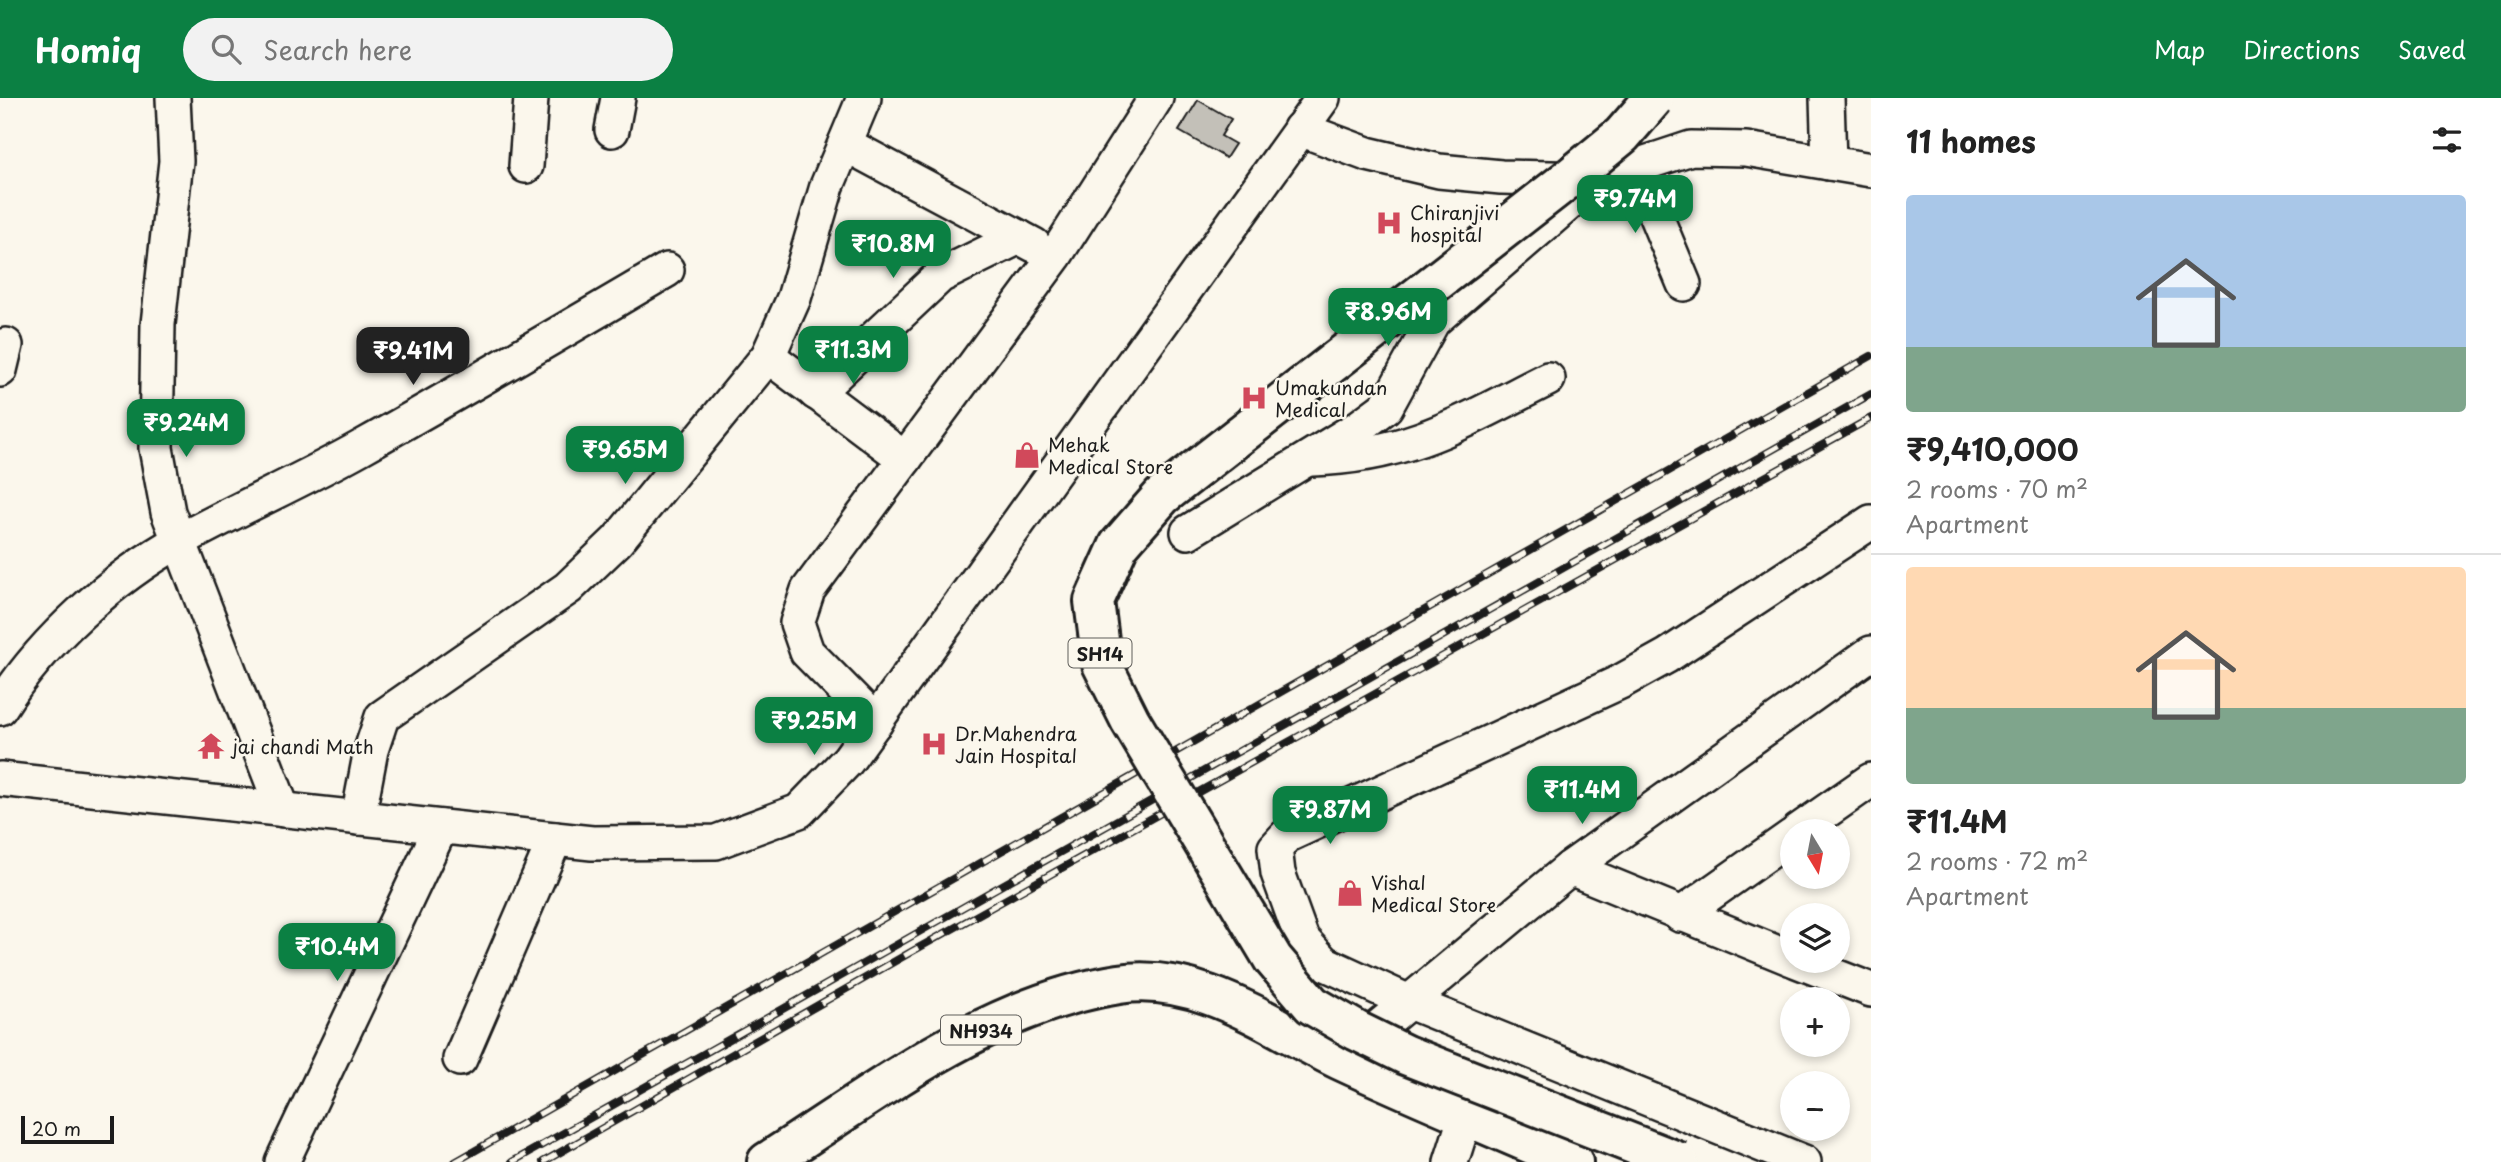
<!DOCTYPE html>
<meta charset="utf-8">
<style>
:root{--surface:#fff;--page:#f2f2f2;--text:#222;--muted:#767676;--line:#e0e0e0;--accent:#0b8043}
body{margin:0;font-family:"Playpen Sans",sans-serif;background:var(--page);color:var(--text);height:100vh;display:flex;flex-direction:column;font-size:26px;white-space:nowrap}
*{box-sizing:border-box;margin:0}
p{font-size:23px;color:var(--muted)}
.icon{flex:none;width:38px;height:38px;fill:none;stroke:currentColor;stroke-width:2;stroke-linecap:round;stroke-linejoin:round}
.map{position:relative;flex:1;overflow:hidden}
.panel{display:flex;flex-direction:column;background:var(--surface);width:630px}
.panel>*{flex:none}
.needle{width:46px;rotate:170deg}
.tools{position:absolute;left:1780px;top:721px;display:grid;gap:14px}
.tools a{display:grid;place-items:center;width:70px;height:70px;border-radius:50%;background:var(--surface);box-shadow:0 4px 10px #0003;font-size:35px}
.scale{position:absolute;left:21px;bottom:18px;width:93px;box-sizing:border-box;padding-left:7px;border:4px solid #1c1c1c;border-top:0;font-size:19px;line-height:24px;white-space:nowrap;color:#1c1c1c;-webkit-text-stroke:5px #fbf7ec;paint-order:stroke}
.price{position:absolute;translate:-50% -60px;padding:0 16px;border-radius:14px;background:var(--accent);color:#fff;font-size:23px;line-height:46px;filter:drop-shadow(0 2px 4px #0008)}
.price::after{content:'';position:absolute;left:50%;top:42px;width:21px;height:16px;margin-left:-10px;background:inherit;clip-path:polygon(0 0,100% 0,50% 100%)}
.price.active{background:#222;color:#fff}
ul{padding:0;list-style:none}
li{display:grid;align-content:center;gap:14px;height:371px;padding:0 35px}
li+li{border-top:2px solid var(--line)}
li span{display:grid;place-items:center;height:217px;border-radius:7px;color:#555}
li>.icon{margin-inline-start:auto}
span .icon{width:126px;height:126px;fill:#fffc;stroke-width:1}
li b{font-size:30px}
h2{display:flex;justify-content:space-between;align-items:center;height:84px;padding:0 35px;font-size:30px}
header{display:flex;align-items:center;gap:42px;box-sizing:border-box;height:98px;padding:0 35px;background:var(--accent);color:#fff}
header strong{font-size:33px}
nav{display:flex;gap:38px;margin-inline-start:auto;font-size:24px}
.search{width:490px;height:63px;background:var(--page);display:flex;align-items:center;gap:18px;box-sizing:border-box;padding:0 24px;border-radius:38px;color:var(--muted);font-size:26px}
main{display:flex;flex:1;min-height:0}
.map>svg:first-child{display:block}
.building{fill:#c3c0b8;stroke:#1c1c1c;stroke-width:2}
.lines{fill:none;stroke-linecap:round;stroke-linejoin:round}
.minor-casing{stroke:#1c1c1c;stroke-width:38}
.highway-casing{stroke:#1c1c1c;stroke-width:44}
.minor{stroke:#fbf7ec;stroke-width:33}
.highway{stroke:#fbf7ec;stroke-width:38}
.rail-casing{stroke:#1c1c1c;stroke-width:8}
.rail{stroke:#fbf7ec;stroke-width:5;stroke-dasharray:16;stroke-linecap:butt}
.major-bridge-casing{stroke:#1c1c1c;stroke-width:44;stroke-linecap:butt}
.major-bridge{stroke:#fbf7ec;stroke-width:38}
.labels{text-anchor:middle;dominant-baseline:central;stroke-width:5;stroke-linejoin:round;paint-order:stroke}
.shield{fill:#fbf7ec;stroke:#5f5e5a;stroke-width:2}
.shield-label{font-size:18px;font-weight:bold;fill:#1c1c1c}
.poi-label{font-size:19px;fill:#1c1c1c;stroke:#fbf7ec;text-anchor:start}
</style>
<header>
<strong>Homiq</strong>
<div class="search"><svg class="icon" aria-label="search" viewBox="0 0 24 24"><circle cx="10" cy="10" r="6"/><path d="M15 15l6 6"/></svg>Search here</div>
<nav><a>Map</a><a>Directions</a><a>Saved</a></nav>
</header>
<main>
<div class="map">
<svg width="1871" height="1064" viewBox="0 0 1871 1064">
<rect width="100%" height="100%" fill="#fbf7ec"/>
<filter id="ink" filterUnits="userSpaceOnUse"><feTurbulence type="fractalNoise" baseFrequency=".0143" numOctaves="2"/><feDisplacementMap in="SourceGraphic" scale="14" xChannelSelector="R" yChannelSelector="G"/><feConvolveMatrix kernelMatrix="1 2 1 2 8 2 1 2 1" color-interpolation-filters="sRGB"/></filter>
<g filter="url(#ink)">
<polygon class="building" points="1198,2 1231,21 1221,38 1235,46 1226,60 1179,33"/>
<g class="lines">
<defs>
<g id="minor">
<polyline points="173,0 176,63 158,226 156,350 168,414 283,712"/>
<polyline points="1827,0 1829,65"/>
<polyline points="1300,31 1367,56 1439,73 1501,79 1597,81 1691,50 1746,51 1871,72"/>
<polyline points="612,32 618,0"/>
<polyline points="845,46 1034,147"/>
<polyline points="526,68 531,0"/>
<polyline points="1635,68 1684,186"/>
<polyline points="768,258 905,361"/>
<polyline points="0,272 6,247"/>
<polyline points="816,295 940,178 1019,139"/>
<path d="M 1312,361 C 1410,358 1464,323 1548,281"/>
<polyline points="1188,434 1359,329 1386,309 1433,223 1597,81"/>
<path d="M 0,610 C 41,544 112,480 181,442 C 239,410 301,383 360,350 C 463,292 565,232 667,172"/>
<polyline points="876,624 807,554 797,525 808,492 1055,158 1156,0"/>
<polyline points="0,681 592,745 716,744 799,713 848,662 1323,0"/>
<polyline points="358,720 371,652 382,619 568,490 617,443 768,258 794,200 827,88 864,0"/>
<polyline points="1798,733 1871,682"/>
<polyline points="1570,770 1792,861"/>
<polyline points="1680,817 1792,738"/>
<polyline points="1797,863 1871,892"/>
<polyline points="1350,953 1570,770 1871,555"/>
<polyline points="460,961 555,741"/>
<polyline points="282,1064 441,729"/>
<polyline points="1451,1064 1466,1017"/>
<polyline points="1804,1064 1409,904 1324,865 1302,841 1278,775 1275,750 1286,738 1620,584 1667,558 1871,424"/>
</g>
<path id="highway" d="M 767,1064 C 876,995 988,906 1119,886 C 1200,874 1271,929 1340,962 C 1417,998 1496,1030 1573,1064"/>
</defs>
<use href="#minor" class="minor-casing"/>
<use href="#highway" class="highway-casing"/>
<use href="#minor" class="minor"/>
<use href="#highway" class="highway"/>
<defs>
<g id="rail">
<polyline points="455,1064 1871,258"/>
<polyline points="512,1064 1871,296"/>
<polyline points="543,1064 911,854 1871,320"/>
</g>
</defs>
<use href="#rail" class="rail-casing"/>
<use href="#rail" class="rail"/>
<defs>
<polyline id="major-bridge" points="1654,0 1622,37 1572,78 1162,398 1119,447 1094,503 1102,566 1130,622 1273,861 1312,907 1357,933 1406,957 1679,1064"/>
</defs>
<use href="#major-bridge" class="major-bridge-casing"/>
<use href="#major-bridge" class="major-bridge"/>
</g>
</g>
<defs>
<symbol id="hospital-bare" viewBox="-9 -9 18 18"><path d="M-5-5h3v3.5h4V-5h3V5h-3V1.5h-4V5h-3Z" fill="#d1495b" stroke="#fbf7ec" stroke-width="2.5" paint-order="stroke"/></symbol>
<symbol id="shop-bare" viewBox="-9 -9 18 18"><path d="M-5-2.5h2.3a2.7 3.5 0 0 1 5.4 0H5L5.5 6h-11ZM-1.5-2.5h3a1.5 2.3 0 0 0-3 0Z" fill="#d1495b" stroke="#fbf7ec" stroke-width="2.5" paint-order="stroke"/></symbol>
<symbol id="temple-bare" viewBox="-9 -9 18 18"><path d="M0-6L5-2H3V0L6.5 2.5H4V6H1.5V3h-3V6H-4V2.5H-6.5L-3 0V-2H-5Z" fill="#d1495b" stroke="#fbf7ec" stroke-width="2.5" paint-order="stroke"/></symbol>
</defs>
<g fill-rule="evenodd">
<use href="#hospital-bare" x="1370" y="106" width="38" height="38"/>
<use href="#hospital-bare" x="1235" y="281" width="38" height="38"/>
<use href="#shop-bare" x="1008" y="338" width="38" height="38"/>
<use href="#hospital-bare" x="915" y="627" width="38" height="38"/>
<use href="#temple-bare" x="192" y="629" width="38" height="38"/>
<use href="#shop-bare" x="1331" y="776" width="38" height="38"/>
</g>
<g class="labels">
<g class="shield">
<rect x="1068.5" y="540.5" width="63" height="29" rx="5"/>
<rect x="941" y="917.5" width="80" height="29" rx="5"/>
</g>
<g class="shield-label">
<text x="1100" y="555">SH14</text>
<text x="981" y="932">NH934</text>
</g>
<g class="poi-label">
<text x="1410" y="114">Chiranjivi<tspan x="1410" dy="22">hospital</tspan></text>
<text x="1275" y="289">Umakundan<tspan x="1275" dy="22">Medical</tspan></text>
<text x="1048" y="346">Mehak<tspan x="1048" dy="22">Medical Store</tspan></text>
<text x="955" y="635">Dr.Mahendra<tspan x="955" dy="22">Jain Hospital</tspan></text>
<text x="232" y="648">jai chandi Math</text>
<text x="1371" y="784">Vishal<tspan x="1371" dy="22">Medical Store</tspan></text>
</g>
</g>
</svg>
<div class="tools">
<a><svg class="needle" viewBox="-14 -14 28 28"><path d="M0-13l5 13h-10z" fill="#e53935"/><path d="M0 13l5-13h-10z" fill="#767676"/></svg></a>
<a><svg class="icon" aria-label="layers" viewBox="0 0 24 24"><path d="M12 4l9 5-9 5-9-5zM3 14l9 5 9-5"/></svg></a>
<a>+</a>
<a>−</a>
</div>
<div class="scale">20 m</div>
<b class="price" style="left:1635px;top:137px">₹9.74M</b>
<b class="price" style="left:893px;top:182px">₹10.8M</b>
<b class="price" style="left:1388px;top:250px">₹8.96M</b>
<b class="price" style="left:853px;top:288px">₹11.3M</b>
<b class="price active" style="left:413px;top:289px">₹9.41M</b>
<b class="price" style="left:186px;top:361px">₹9.24M</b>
<b class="price" style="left:625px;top:388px">₹9.65M</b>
<b class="price" style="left:814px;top:659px">₹9.25M</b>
<b class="price" style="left:1582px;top:728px">₹11.4M</b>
<b class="price" style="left:1330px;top:748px">₹9.87M</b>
<b class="price" style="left:337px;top:885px">₹10.4M</b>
</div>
<section class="panel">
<h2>11 homes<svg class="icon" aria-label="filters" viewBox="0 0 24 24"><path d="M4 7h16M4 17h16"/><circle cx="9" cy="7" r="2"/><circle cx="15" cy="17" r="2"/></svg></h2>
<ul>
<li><span style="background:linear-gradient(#a9c7e8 70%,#7fa58c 0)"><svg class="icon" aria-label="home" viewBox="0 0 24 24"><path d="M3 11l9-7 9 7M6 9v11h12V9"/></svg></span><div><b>₹9,410,000</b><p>2 rooms · 70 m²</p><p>Apartment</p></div></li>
<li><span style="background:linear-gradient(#ffd9b3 65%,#7fa58c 0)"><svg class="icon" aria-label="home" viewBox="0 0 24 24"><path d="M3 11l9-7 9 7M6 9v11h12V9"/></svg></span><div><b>₹11.4M</b><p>2 rooms · 72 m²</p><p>Apartment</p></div></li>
</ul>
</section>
</main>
